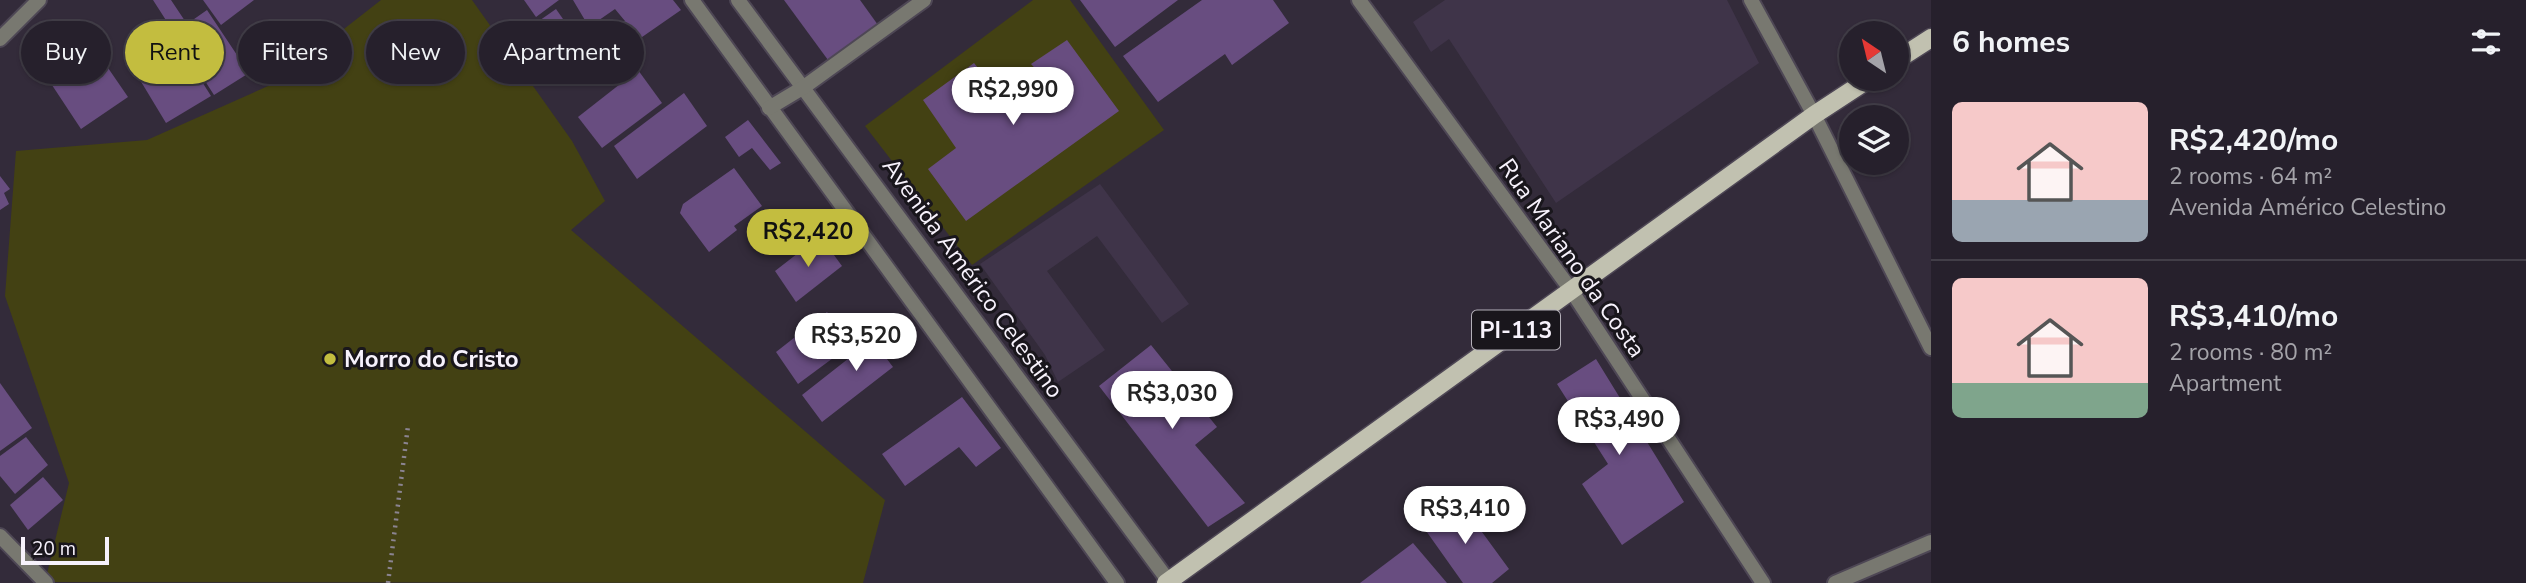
<!DOCTYPE html>
<meta charset="utf-8">
<style>
:root{--surface:#26202c;--page:#2e2834;--text:#f1f3f6;--muted:#a4a3a9;--line:#423e48;--accent:#c3bd3f}
body{margin:0;font-family:"Nunito Sans",sans-serif;background:var(--page);color:var(--text);height:100vh;display:flex;flex-direction:column;font-size:26px;white-space:nowrap}
*{box-sizing:border-box;margin:0}
p{font-size:23px;color:var(--muted)}
.icon{flex:none;width:38px;height:38px;fill:none;stroke:currentColor;stroke-width:2;stroke-linecap:round;stroke-linejoin:round}
.map{position:relative;flex:1;overflow:hidden}
.panel{display:flex;flex-direction:column;background:var(--surface);width:595px}
.panel>*{flex:none}
.hud{position:absolute;left:21px;top:21px;width:665px;height:63px;display:flex;gap:14px}
.needle{width:46px;rotate:325deg}
.controls{position:absolute;left:1839px;top:21px;display:grid;gap:14px}
.controls a{display:grid;place-items:center;width:70px;height:70px;border-radius:50%;background:var(--surface);box-shadow:0 2px 5px #0004,0 0 0 2px var(--line);font-size:35px}
.scale{position:absolute;left:21px;bottom:18px;width:88px;box-sizing:border-box;padding-left:7px;border:4px solid #f7f2fc;border-top:0;font-size:19px;line-height:24px;white-space:nowrap;color:#f7f2fc;-webkit-text-stroke:5px #19161c;paint-order:stroke}
.price{position:absolute;translate:-50% -60px;padding:0 16px;border-radius:24px;background:#fff;color:#222;font-size:23px;line-height:46px;filter:drop-shadow(0 2px 4px #0008)}
.price::after{content:'';position:absolute;left:50%;top:42px;width:21px;height:16px;margin-left:-10px;background:inherit;clip-path:polygon(0 0,100% 0,50% 100%)}
.price.on{background:var(--accent);color:#111}
ul{padding:0;list-style:none}
li{display:flex;align-items:center;gap:21px;height:175px;padding:0 21px}
li+li{border-top:2px solid var(--line)}
li span{display:grid;place-items:center;flex:none;width:196px;height:140px;border-radius:10px;color:#555}
li>.icon{margin-inline-start:auto}
span .icon{width:84px;height:84px;fill:#fffc;stroke-width:1}
li b{font-size:30px}
h2{display:flex;justify-content:space-between;align-items:center;height:84px;padding:0 21px;font-size:30px}
.tag{padding:0 24px;border-radius:32px;background:var(--surface);box-shadow:0 2px 5px #0004,0 0 0 2px var(--line);font-size:24px;line-height:63px}
.tag.on{background:var(--accent);color:#111}
main{display:flex;flex:1;min-height:0}
.map>svg:first-child{display:block}
.built{fill:#3f3449}
.green{fill:#434113}
.building{fill:#684d80}
.lines{fill:none;stroke-linecap:round;stroke-linejoin:round}
.minor-casing{stroke:#4e4755;stroke-width:18}
.tertiary-casing{stroke:#4e4755;stroke-width:18}
.primary-casing{stroke:#4e4755;stroke-width:21}
.path{stroke:#8b8491;stroke-width:4.5;stroke-dasharray:2 5;stroke-linecap:butt}
.minor{stroke:#787870;stroke-width:14}
.tertiary{stroke:#787870;stroke-width:14}
.primary{stroke:#c1c1b0;stroke-width:18}
.poi-dot{fill:#c3bd3f;stroke:#19161c;stroke-width:2.5}
.labels{text-anchor:middle;dominant-baseline:central;stroke-width:6;stroke-linejoin:round;paint-order:stroke}
.shield{fill:#19161c;stroke:#b4b0b9;stroke-width:2}
.shield-label{font-size:23px;font-weight:bold;fill:#f7f2fc}
.street-label{font-size:24px;fill:#f7f2fc;stroke:#19161c}
.poi-label{font-size:24px;font-weight:bold;fill:#f7f2fc;stroke:#19161c;text-anchor:start}
</style>
<main>
<div class="map">
<svg width="1931" height="583" viewBox="0 0 1931 583">
<rect width="100%" height="100%" fill="#332b3a"/>
<g class="built">
<polygon points="1445,0 1727,0 1759,63 1556,203 1449,39 1431,52 1413,22"/>
<polygon points="1100,184 1189,304 1162,323 1097,236 1047,271 1105,350 1058,382 1045,355 980,264"/>
</g>
<g class="green">
<polygon points="381,0 472,0 572,141 605,201 571,230 885,500 863,583 45,582 69,483 5,296 16,151 147,140 275,83"/>
<polygon points="1033,0 1070,0 1164,130 972,265 865,126"/>
</g>
<g class="building">
<polygon points="153,0 171,0 187,24 207,10 249,73 214,95"/>
<polygon points="203,0 254,0 221,25"/>
<polygon points="524,0 559,0 536,17"/>
<polygon points="573,0 673,0 681,10 632,44 619,25 625,21 615,9 589,27"/>
<polygon points="784,0 860,0 878,25 828,60"/>
<polygon points="1080,0 1178,0 1115,47"/>
<polygon points="1202,0 1273,0 1289,23 1232,65 1225,54 1158,102 1123,56"/>
<polygon points="556,9 577,39 556,53 536,23"/>
<polygon points="1067,40 1119,111 966,221 928,169 956,148 923,100 974,63 1008,105 1044,78 1031,64"/>
<polygon points="177,42 211,96 166,123 134,70"/>
<polygon points="95,49 128,97 81,129 50,82"/>
<polygon points="638,70 662,103 602,148 578,117"/>
<polygon points="684,93 707,126 637,179 614,146"/>
<polygon points="748,120 781,163 770,170 752,148 739,157 725,137"/>
<polygon points="734,168 762,206 734,226 737,230 709,252 680,213 683,204"/>
<polygon points="0,176 10,189 4,193 9,204 0,210"/>
<polygon points="820,236 842,266 796,302 775,271"/>
<polygon points="827,312 852,344 798,384 776,352"/>
<polygon points="900,318 912,335 884,355 893,367 822,422 802,395"/>
<polygon points="1151,345 1217,427 1195,445 1245,503 1208,527 1099,386"/>
<polygon points="1596,359 1684,502 1622,545 1582,484 1608,464 1557,384"/>
<polygon points="0,383 32,428 0,451"/>
<polygon points="962,397 1001,448 976,467 959,447 905,486 882,454"/>
<polygon points="26,437 48,465 15,494 0,476 0,456"/>
<polygon points="43,477 63,500 28,530 10,505"/>
<polygon points="1452,500 1457,508 1463,506 1509,569 1492,583 1463,583 1424,528 1423,523"/>
<polygon points="1413,543 1447,583 1360,583"/>
</g>
<g class="lines">
<defs>
<g id="minor">
<polyline points="692,0 1117,583"/>
<polyline points="738,0 1170,583"/>
<polyline points="1359,0 1571,290 1763,583"/>
<polyline points="1751,0 1814,115 1931,348"/>
<polyline points="0,39 39,0"/>
<polyline points="769,108 804,87 924,0"/>
<polyline points="0,536 46,583"/>
</g>
<polyline id="tertiary" points="1835,583 1931,542"/>
<g id="primary">
<polyline points="1897,60 1931,38"/>
<polyline points="1166,583 1814,115 1869,79"/>
</g>
</defs>
<use href="#minor" class="minor-casing"/>
<use href="#tertiary" class="tertiary-casing"/>
<use href="#primary" class="primary-casing"/>
<polyline class="path" points="388,583 408,426"/>
<use href="#minor" class="minor"/>
<use href="#tertiary" class="tertiary"/>
<use href="#primary" class="primary"/>
</g>
<circle class="poi-dot" cx="330" cy="359" r="7"/>
<g class="labels">
<rect class="shield" x="1472" y="310.5" width="88" height="39" rx="5"/>
<g class="shield-label">
<text x="1516" y="330">PI-113</text>
</g>
<g class="street-label">
<text transform="translate(1572 258) rotate(55)">Rua Mariano da Costa</text>
<text transform="translate(973 278) rotate(54)">Avenida Américo Celestino</text>
</g>
<g class="poi-label">
<text x="344" y="359">Morro do Cristo</text>
</g>
</g>
</svg>
<div class="controls">
<a><svg class="needle" viewBox="-14 -14 28 28"><path d="M0-13l5 13h-10z" fill="#e53935"/><path d="M0 13l5-13h-10z" fill="#a4a3a9"/></svg></a>
<a><svg class="icon" aria-label="layers" viewBox="0 0 24 24"><path d="M12 4l9 5-9 5-9-5zM3 14l9 5 9-5"/></svg></a>
</div>
<div class="scale">20 m</div>
<b class="price" style="left:1013px;top:127px">R$2,990</b>
<b class="price on" style="left:808px;top:269px">R$2,420</b>
<b class="price" style="left:856px;top:373px">R$3,520</b>
<b class="price" style="left:1172px;top:431px">R$3,030</b>
<b class="price" style="left:1619px;top:457px">R$3,490</b>
<b class="price" style="left:1465px;top:546px">R$3,410</b>
<div class="hud">
<a class="tag">Buy</a>
<a class="tag on">Rent</a>
<a class="tag">Filters</a>
<a class="tag">New</a>
<a class="tag">Apartment</a>
</div>
</div>
<section class="panel">
<h2>6 homes<svg class="icon" aria-label="filters" viewBox="0 0 24 24"><path d="M4 7h16M4 17h16"/><circle cx="9" cy="7" r="2"/><circle cx="15" cy="17" r="2"/></svg></h2>
<ul>
<li><span style="background:linear-gradient(#f6c9c9 70%,#9aa5b1 0)"><svg class="icon" aria-label="home" viewBox="0 0 24 24"><path d="M3 11l9-7 9 7M6 9v11h12V9"/></svg></span><div><b>R$2,420/mo</b><p>2 rooms · 64 m²</p><p>Avenida Américo Celestino</p></div></li>
<li><span style="background:linear-gradient(#f6c9c9 75%,#7fa58c 0)"><svg class="icon" aria-label="home" viewBox="0 0 24 24"><path d="M3 11l9-7 9 7M6 9v11h12V9"/></svg></span><div><b>R$3,410/mo</b><p>2 rooms · 80 m²</p><p>Apartment</p></div></li>
</ul>
</section>
</main>
